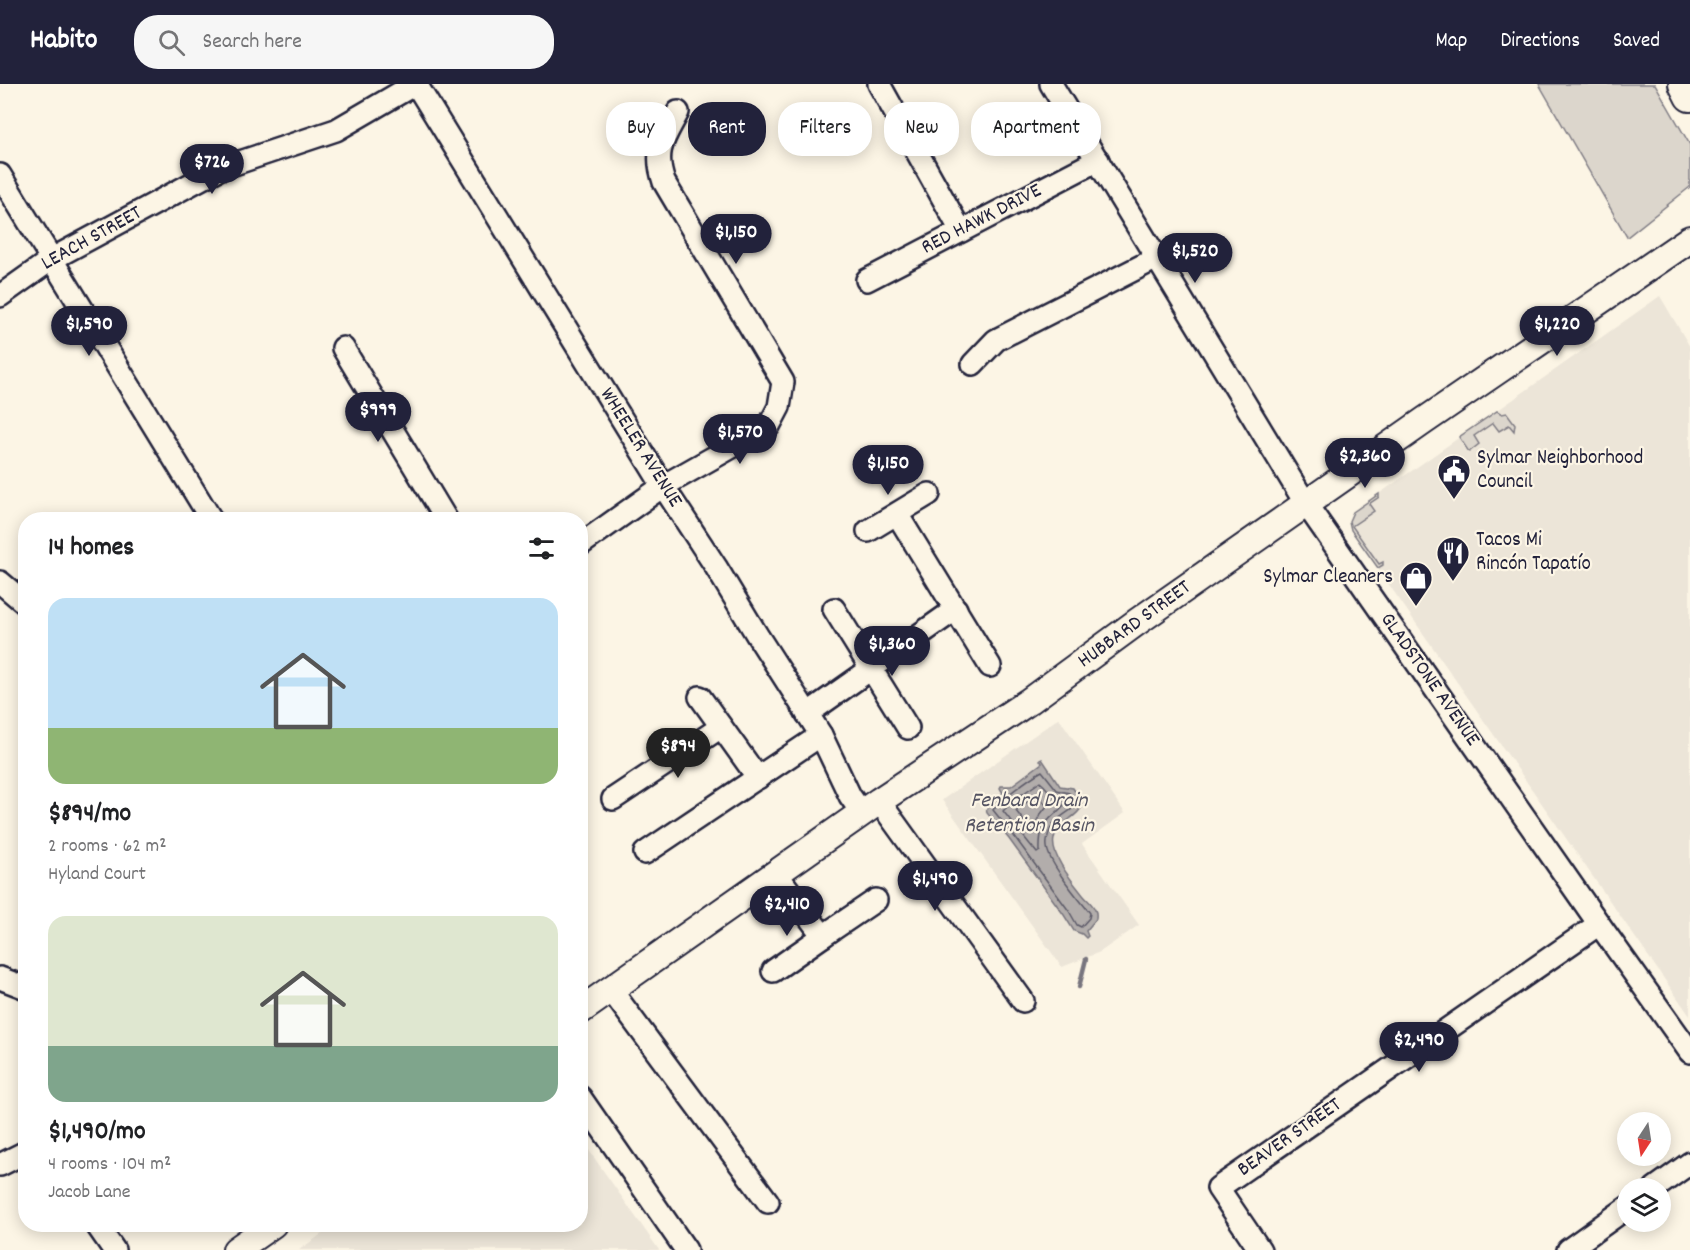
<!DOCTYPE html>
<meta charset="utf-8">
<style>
:root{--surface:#fff;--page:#f6f6f6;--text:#202124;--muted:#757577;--accent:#22223b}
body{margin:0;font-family:Dekko,sans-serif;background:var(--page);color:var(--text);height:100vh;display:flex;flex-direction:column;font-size:22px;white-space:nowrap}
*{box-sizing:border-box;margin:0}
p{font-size:20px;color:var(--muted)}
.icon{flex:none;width:33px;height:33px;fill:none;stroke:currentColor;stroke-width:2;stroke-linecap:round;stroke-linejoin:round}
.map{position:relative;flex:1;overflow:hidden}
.drawer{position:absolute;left:18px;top:428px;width:570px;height:720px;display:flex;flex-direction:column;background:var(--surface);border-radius:24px;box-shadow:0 3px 15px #0003}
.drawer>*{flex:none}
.banner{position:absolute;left:606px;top:18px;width:570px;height:54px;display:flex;gap:12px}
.needle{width:39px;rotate:192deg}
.buttons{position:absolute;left:1617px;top:1028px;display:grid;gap:12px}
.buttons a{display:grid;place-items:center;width:54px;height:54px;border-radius:50%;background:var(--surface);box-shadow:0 3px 15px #0003;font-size:30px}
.price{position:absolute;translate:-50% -51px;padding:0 14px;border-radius:21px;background:var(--accent);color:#fff;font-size:20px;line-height:39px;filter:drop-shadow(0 2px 3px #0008)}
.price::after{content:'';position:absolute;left:50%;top:36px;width:18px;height:14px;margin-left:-9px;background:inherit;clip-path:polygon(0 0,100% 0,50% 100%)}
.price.on{background:#222;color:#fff}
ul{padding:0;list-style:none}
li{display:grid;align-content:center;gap:12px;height:318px;padding:0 30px}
li span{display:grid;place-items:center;height:186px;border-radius:18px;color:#555}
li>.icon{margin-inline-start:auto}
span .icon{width:108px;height:108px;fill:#fffc;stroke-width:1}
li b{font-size:26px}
h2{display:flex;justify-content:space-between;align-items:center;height:72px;padding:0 30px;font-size:26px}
.tag{padding:0 21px;border-radius:24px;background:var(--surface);box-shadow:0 3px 15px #0003;font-size:21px;line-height:54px}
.tag.on{background:var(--accent);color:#fff}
header{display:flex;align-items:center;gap:36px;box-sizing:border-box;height:84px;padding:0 30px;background:var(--accent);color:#fff}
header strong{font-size:28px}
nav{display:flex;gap:33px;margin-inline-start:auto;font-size:21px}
.search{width:420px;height:54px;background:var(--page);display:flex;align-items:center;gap:15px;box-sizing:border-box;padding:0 21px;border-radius:24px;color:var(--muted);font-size:22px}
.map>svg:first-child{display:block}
.built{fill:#ece5d8}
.green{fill:#dcd6cc;stroke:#7f7c84;stroke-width:1.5}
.water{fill:#b2adab;stroke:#78757e;stroke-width:1.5}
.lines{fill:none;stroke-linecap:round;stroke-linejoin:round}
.shore{stroke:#5c5a68;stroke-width:1.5}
.stream{stroke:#78757e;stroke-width:4.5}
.minor-casing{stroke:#22223b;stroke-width:26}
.major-casing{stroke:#22223b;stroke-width:30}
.highway-casing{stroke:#22223b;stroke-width:34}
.minor{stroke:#fcf5e5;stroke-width:21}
.major{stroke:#fcf5e5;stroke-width:26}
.highway{stroke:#fcf5e5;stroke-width:30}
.labels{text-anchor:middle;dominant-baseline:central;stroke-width:4.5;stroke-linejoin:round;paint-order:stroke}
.street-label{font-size:21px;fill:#22223b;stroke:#fcf5e5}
.poi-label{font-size:21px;fill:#22223b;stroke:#fcf5e5;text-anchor:start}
.water-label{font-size:22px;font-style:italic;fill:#545362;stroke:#fcf5e5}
</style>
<header>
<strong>Habito</strong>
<div class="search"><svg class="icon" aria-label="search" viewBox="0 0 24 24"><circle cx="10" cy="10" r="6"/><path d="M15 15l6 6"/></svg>Search here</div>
<nav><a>Map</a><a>Directions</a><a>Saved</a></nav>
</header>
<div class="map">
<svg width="1690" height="1166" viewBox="0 0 1690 1166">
<rect width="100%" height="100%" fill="#fcf5e5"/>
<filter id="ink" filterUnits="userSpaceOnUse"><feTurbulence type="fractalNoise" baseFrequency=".0167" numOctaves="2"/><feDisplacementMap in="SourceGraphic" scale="12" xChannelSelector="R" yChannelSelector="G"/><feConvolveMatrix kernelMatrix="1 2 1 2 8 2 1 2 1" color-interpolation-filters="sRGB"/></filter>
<g filter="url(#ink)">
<g class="built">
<polygon points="1660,212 1690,263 1690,932 1353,449 1349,440 1350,434 1356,426"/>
<polygon points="1059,634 1125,729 1082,760 1139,841 1100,868 1062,883 942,716"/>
<polygon points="581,1055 659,1166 299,1166 336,1140 580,1140"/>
</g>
<g class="green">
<polygon points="1539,0 1655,0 1690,61 1690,103 1627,153"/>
<polygon points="1497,327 1502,330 1507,329 1515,340 1514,347 1509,341 1499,347 1493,339 1474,352 1479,360 1469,368 1459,353"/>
<polygon points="1379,410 1379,413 1369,420 1374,427 1352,442 1379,480 1383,478 1383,481 1378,484 1351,446 1349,437 1353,428"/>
</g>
<path class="water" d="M 1042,675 L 1060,702 L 1073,704 L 1083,720 C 1078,735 1057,737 1054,755 C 1050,771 1073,798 1083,811 C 1087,816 1093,820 1095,826 C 1097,829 1096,831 1096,835 L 1086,847 L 1088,852 L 1086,854 L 1082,850 L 1074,847 L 1064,831 L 1009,755 L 987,729 C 984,719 996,714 1003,709 L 1000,704 L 1001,702 L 1011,702 L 1042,679 L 1040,676 Z"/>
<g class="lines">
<g class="shore">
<path d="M 1042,687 L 1057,706 L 1069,709 L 1076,719 L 1075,723 C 1068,728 1059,733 1053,740 C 1049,747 1046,755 1047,763 C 1049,780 1078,814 1090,829 L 1089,834 L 1081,843 L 1077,841 L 1069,827 L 1014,752 L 993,726 C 998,717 1031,693 1042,687 Z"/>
<path d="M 1040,698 C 1050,705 1048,713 1064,716 L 1066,719 C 1049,738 1039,736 1040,767 L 1037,769 L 1003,727 L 1015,715 Z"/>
<polygon points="1038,711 1047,722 1040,731 1033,744 1030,745 1016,727 1020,723"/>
</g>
<polyline class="stream" points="1079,903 1086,875"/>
<defs>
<g id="minor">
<polyline points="416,0 663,402 716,483 757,551 821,651 850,712 862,729"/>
<polyline points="879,0 961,147"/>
<polyline points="1051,0 1306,420 1599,840 1690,968"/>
<polyline points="0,91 211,435"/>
<polyline points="867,196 1098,76"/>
<polyline points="0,212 52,175 219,85 336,46 415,0"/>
<polyline points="343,264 446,435"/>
<polyline points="973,280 996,256 1157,174"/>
<polyline points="897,430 990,582"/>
<polyline points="868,447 929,410"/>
<path d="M 580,461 L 663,402 L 769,342 L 779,323 L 783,298 L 664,98 C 653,66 664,55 678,28"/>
<polyline points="0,498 26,520"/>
<polyline points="834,525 908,644"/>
<polyline points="700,613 758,694"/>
<polyline points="807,630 956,525"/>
<polyline points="613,715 721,643"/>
<polyline points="879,717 1023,917"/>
<polyline points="645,769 821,651"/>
<polyline points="776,789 823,852 876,816"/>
<polyline points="773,887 823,852"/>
<polyline points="0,894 26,904"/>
<polyline points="611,906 768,1118"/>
<polyline points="580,1013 686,1166"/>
<polyline points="0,1081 26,1068"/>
<polyline points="1655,1104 1690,1079"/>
<polyline points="96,1140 114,1166"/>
<polyline points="1260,1166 1218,1104 1599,840"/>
<polyline points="1568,1166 1628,1123"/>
</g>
<g id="major">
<polyline points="580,927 879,717 1028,618 1137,538 1424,337 1690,155"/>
<polyline points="236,1166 273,1140"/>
</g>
<polyline id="highway" points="1684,0 1690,12"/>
</defs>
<use href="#minor" class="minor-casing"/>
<use href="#major" class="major-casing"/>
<use href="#highway" class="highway-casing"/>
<use href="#minor" class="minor"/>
<use href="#major" class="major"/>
<use href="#highway" class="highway"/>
</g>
</g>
<defs>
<symbol id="civic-pin" viewBox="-11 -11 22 30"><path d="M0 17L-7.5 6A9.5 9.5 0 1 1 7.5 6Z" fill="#22223b" stroke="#fcf5e5"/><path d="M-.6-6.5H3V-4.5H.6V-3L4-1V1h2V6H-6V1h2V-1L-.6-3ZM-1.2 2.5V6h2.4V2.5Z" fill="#fff"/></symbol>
<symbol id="restaurant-pin" viewBox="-11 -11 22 30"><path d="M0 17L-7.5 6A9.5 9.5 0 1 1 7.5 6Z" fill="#22223b" stroke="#fcf5e5"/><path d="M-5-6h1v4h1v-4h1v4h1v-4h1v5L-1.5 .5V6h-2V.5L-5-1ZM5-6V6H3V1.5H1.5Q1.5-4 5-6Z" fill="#fff"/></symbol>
<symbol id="shop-pin" viewBox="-11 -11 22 30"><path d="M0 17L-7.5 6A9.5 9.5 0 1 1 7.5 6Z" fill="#22223b" stroke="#fcf5e5"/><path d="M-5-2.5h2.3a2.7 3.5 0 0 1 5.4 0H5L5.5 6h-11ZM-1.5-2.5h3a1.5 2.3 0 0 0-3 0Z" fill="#fff"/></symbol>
</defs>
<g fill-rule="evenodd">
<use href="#civic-pin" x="1435" y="368" width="38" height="52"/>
<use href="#restaurant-pin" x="1434" y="450" width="38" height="52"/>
<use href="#shop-pin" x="1397" y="475" width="38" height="52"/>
</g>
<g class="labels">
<g class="street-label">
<text transform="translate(982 136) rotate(-27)">RED HAWK DRIVE</text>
<text transform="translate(92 155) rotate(-29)">LEACH STREET</text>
<text transform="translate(640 364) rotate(58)">WHEELER AVENUE</text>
<text transform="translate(1135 541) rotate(-36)">HUBBARD STREET</text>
<text transform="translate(1429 596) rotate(55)">GLADSTONE AVENUE</text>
<text transform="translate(1290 1054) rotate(-35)">BEAVER STREET</text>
</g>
<g class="poi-label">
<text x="1477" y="375">Sylmar Neighborhood<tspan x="1477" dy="24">Council</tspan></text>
<text x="1476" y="457">Tacos Mi<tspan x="1476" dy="24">Rincón Tapatío</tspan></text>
<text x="1393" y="494" text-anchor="end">Sylmar Cleaners</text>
</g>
<g class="water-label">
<text x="1029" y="717">Fenbard Drain<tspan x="1029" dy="25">Retention Basin</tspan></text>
</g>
</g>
</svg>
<div class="buttons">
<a><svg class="needle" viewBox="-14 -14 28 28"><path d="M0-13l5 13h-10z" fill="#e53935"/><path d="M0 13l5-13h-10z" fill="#757577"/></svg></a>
<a><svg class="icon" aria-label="layers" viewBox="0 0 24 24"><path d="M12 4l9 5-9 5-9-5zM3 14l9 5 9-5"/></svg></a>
</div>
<b class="price" style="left:212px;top:111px">$726</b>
<b class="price" style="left:736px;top:181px">$1,150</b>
<b class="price" style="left:1195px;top:200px">$1,520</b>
<b class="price" style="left:89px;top:273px">$1,590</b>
<b class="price" style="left:1557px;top:273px">$1,220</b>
<b class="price" style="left:378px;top:359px">$999</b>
<b class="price" style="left:740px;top:381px">$1,570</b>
<b class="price" style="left:1365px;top:405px">$2,360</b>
<b class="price" style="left:888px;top:412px">$1,150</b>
<b class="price" style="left:892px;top:593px">$1,360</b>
<b class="price on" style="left:678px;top:695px">$894</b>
<b class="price" style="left:935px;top:828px">$1,490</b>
<b class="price" style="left:787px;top:853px">$2,410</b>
<b class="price" style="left:1419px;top:989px">$2,490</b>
<div class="banner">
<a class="tag">Buy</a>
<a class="tag on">Rent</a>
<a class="tag">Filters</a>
<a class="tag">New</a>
<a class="tag">Apartment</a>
</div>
<section class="drawer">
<h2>14 homes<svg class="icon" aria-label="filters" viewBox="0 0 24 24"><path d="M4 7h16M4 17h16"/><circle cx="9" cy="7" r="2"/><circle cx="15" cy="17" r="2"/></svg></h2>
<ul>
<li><span style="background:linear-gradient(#bfe0f5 70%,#8fb573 0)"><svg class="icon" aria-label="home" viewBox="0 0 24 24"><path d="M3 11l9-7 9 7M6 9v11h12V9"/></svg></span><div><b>$894/mo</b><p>2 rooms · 62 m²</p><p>Hyland Court</p></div></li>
<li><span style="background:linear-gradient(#dfe7d0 70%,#7fa58c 0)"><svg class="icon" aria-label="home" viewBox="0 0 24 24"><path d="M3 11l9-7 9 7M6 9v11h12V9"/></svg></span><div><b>$1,490/mo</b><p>4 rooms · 104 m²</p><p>Jacob Lane</p></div></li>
</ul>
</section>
</div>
